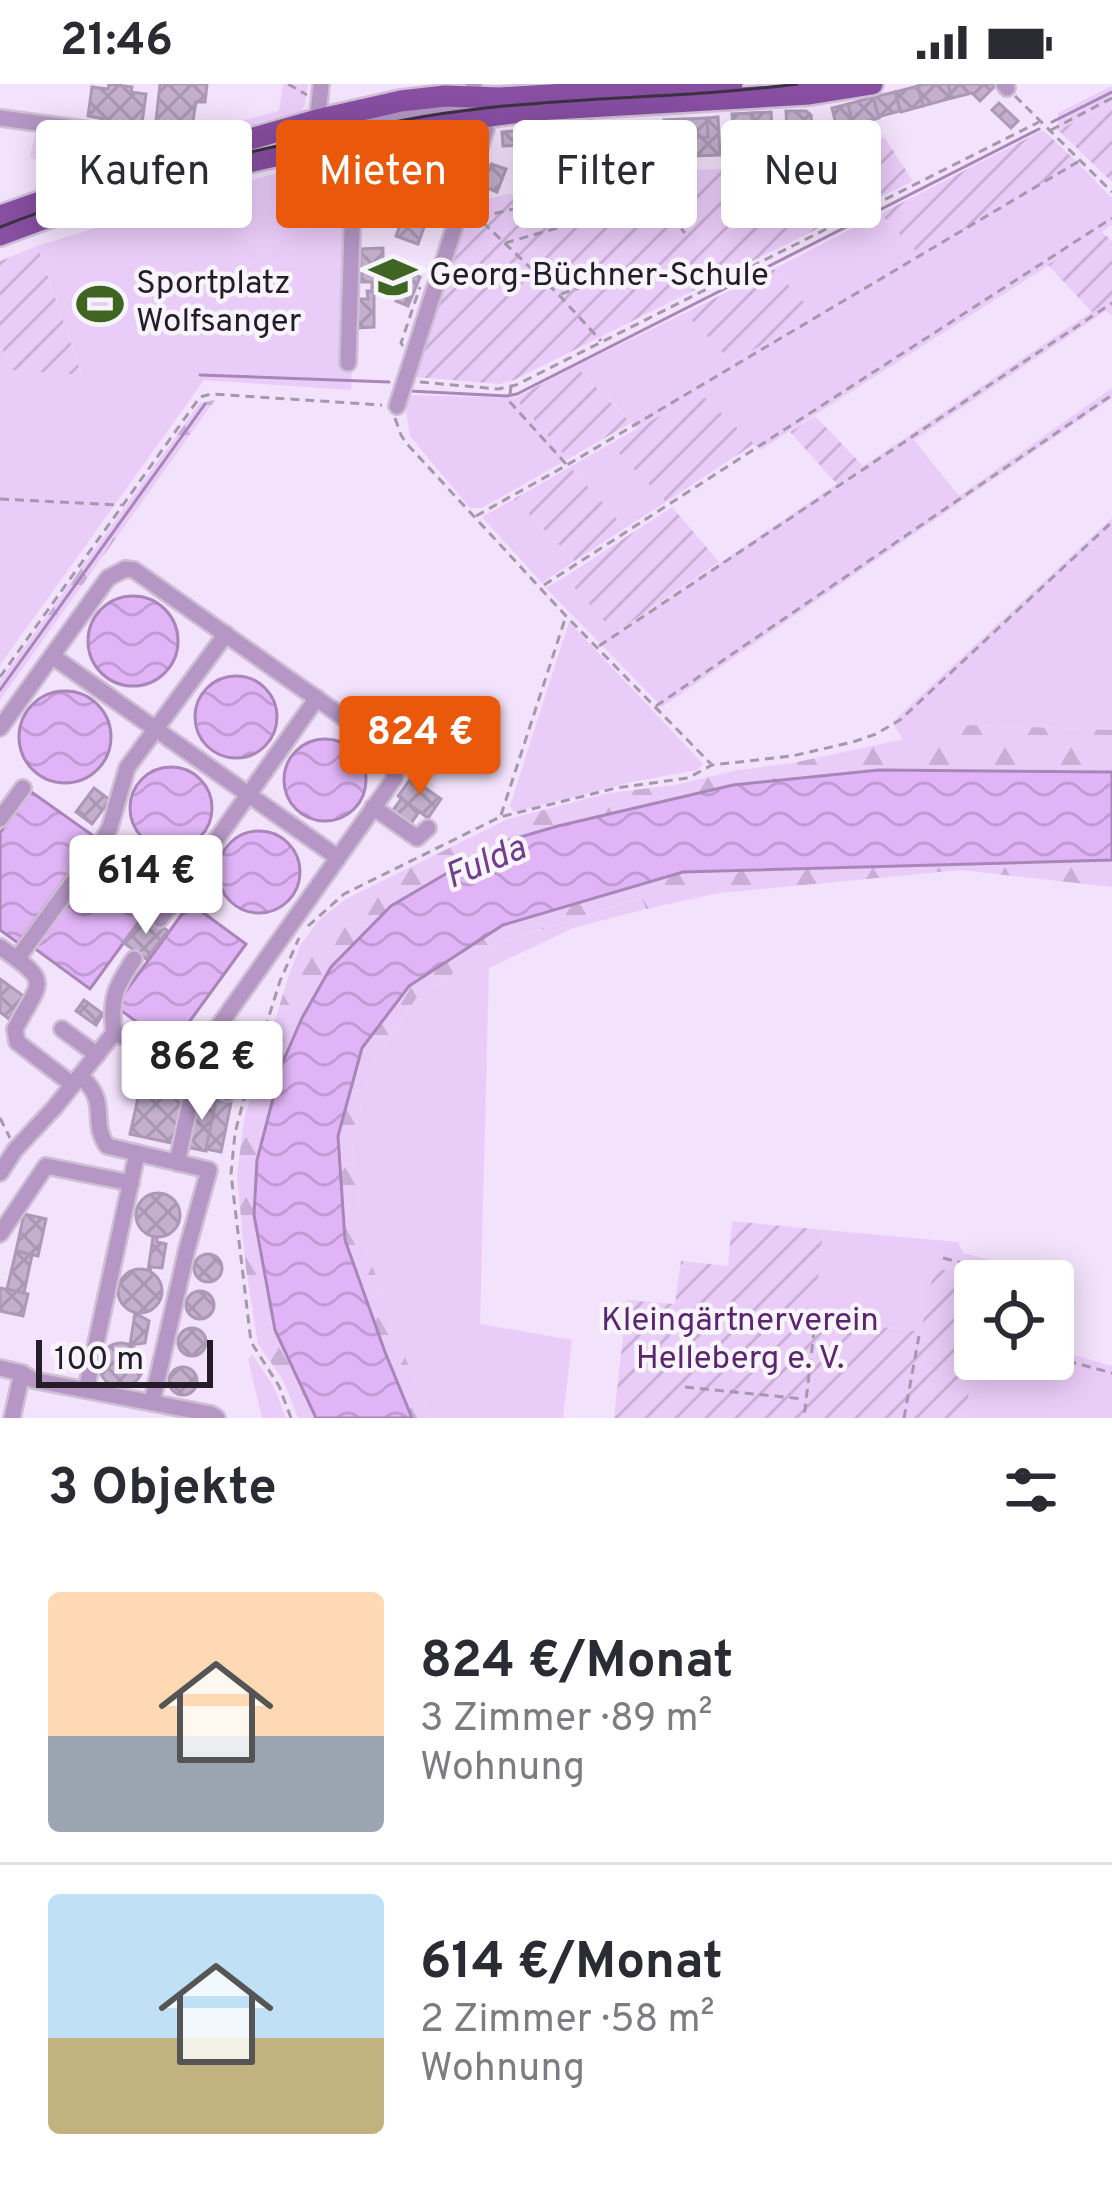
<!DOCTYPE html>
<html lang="de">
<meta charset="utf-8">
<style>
:root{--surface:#fff;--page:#f2f2f3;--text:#2b2b33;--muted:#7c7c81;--line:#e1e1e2;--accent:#ea580c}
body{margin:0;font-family:Overpass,sans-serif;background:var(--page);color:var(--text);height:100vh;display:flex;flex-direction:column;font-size:45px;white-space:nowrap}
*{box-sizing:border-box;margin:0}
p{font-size:39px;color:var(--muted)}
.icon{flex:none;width:66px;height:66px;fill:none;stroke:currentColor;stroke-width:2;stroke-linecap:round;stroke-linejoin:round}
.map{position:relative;height:1334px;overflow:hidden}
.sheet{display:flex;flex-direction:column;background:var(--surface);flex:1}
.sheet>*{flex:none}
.hud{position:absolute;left:36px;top:36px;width:1041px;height:108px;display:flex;gap:24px}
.controls{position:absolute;left:954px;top:1176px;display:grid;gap:24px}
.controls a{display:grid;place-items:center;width:120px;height:120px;border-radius:12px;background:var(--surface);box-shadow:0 6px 30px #0003;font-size:60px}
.scale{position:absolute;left:36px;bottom:30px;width:177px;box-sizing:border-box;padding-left:12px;border:6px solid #241d28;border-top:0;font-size:33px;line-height:42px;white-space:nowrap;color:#241d28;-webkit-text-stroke:9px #f8f4fb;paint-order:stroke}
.price{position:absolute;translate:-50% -102px;padding:0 27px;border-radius:12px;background:#fff;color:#222;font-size:39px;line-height:78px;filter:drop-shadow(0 3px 6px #0008)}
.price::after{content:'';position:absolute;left:50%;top:72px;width:36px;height:27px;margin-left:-18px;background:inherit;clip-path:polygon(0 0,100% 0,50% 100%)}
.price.current{background:var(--accent);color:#fff}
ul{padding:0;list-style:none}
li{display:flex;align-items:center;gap:36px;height:300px;padding:0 48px}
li+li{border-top:3px solid var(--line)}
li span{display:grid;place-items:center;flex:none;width:336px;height:240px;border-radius:12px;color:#555}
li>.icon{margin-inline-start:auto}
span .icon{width:144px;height:144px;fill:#fffc;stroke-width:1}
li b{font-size:51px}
h2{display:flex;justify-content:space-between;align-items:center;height:144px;padding:0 48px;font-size:51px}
.chip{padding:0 42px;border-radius:12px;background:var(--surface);box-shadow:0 6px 30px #0003;font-size:42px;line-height:108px}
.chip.current{background:var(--accent);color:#fff}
.status{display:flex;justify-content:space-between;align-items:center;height:84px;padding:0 60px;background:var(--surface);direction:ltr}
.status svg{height:33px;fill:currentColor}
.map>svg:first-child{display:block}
.grass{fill:#eaccf9}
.forest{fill:url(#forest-firs)}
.garden{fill:url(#garden-furrows)}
.water{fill:url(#water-waves);stroke:#a887b8;stroke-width:3}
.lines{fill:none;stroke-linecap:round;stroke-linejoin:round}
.stream{stroke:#a887b8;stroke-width:3}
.building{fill:url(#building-cross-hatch);stroke:#ad99b7;stroke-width:3}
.minor-casing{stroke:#cebfd5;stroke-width:20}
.major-casing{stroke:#cebfd5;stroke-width:26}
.path{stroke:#a598ac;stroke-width:3;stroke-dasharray:9 6;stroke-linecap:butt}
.minor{stroke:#b596c4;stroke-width:15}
.major{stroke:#874ea1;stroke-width:21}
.tram{stroke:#3a323e;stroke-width:3}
.labels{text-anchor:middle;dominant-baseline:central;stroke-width:9;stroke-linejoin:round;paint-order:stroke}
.poi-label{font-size:33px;fill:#241d28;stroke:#f8f4fb;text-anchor:start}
.park-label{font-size:33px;fill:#5b2571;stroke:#f8f4fb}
.water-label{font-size:36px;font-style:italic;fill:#723d8a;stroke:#f8f4fb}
</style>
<div class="status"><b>21:46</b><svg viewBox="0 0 49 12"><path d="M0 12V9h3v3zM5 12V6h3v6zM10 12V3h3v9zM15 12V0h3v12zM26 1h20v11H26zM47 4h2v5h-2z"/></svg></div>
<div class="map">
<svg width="1112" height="1334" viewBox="0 0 1112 1334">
<defs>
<pattern id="forest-firs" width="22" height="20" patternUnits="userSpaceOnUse" patternTransform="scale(3)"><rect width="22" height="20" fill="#eaccf9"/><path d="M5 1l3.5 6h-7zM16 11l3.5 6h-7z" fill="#c9afd5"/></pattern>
<pattern id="garden-furrows" width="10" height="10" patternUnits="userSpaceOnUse" patternTransform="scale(3)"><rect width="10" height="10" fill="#eaccf9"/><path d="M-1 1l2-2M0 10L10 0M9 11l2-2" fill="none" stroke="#c9afd5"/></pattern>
<pattern id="water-waves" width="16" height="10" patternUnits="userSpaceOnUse" patternTransform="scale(3)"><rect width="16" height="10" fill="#e0b4f6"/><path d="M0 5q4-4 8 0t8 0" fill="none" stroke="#c09ad3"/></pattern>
<pattern id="building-cross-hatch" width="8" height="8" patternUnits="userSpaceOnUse" patternTransform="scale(3)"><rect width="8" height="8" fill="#c4b0ce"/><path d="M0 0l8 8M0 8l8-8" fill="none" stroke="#a897b1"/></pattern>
</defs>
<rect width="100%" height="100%" fill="#f3e2fb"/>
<g class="grass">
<polygon points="283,0 308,0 305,20 301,27 183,59 191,50 279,27"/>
<polygon points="1112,2 1112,19 1058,46 1058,29"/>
<polygon points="36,45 168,62 51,98 48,95 53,86 30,73"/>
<polygon points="1077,78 1112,114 1112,141 760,366 700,309 637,344 576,282 685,229 733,278 815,231 774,185 880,130 920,170"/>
<polygon points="338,83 361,90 351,306 204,296 0,581 0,260 12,286 82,290 37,162 269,91"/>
<polygon points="1112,214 1112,232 1106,227 914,356 959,412 1112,304 1112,314 662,623 546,504 565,493 616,549"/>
<polygon points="409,311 515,314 568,375 482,424 470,424 410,352 406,328"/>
<polygon points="610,360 666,418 625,444 570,383"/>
<polygon points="514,415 575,477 542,499 482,433"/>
<polygon points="1112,434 1112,646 971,641 904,657 892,638"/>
<polygon points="569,538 703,680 697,686 632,698 514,728 510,722"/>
<polygon points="643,813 646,825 573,844 489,884 480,1240 572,1256 563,1334 430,1334 393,1243 362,1151 352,1054 375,976 417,913 500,859"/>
<polygon points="823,1146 958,1158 963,1169 996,1177 1004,1187 1003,1197 985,1197 986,1192 934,1185 922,1248 813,1233"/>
<polygon points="1053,1265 1112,1282 1112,1334 965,1334 975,1268 975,1275 1053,1275"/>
<polygon points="252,1270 274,1303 286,1334 262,1334 248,1275"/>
</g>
<g class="forest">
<path d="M 46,48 L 60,48 L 72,55 L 82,51 L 98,58 L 107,54 L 131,65 L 130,70 L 115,69 L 109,75 C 98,74 92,67 80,65 L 69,72 L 73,86 L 68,90 C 57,81 44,76 36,66 L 40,52 Z"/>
<polygon points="215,316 0,616 0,597 200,319"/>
<polygon points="971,641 1112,646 1112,688 879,686 733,701 510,756 466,778 391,822 362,850 315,908 282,980 275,1246 316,1334 298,1334 283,1296 258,1260 246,1185 237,1092 244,1035 289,891 301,860 319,836 346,815 508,735 609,709 675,701 733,687 792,679"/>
<polygon points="1112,776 1112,803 961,786 719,809 646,825 642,813 500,859 417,913 375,976 352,1054 362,1151 393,1243 430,1334 412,1334 385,1268 345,1156 338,1052 362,964 409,902 503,841 683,788"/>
</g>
<g class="garden">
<polygon points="1112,19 1112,98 1058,46"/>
<polygon points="1043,46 1077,78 920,171 880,130"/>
<polygon points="884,53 913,97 514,296 499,300 416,293 469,119 559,99 658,87 751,84 801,78"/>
<polygon points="1101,147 1112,157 1112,214 1092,228 1048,181"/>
<polygon points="37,162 82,291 12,286 0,260 0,177"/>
<polygon points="774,185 816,231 732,278 685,229"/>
<polygon points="576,282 631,339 568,375 515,314"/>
<polygon points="700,309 754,360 666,418 610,360"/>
<polygon points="815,332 863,382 837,400 790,348"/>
<polygon points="570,383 625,444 575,477 514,415"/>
<polygon points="672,423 719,478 615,549 565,493"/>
<polygon points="732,1137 823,1146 814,1234 921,1248 934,1185 986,1191 985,1197 975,1197 975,1268 965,1334 614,1334 627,1216 675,1220 681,1177 728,1182"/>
</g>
<g class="water">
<circle cx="133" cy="557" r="45"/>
<circle cx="236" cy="633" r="41"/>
<circle cx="65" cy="653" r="46"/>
<circle cx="325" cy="696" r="41"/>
<circle cx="171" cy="724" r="41"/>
<polygon points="879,686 1112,688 1112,776 683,788 503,841 409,902 362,964 338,1052 345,1156 385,1268 412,1334 316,1334 275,1246 254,1131 257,1076 282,980 302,934 331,883 391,822 466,778 510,756 558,742 733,701"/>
<polygon points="30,707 95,753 18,859 0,846 0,749"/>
<circle cx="259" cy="788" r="41"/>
<polygon points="109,761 165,802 90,905 34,864"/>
<polygon points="190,819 246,860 171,963 115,922"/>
</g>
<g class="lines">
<g class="stream">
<polyline points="1052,38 1112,8"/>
<polyline points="200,291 389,298"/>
<polyline points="410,307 507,312 517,310 1039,45"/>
<polyline points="0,606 205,320"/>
</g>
</g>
<g class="building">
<polygon points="109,0 132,3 131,8 146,10 142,39 127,38 127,42 104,39 104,35 88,32 92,3 108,5"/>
<polygon points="160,0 207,0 205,18 196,18 191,49 155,46"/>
<polygon points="924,0 948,0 952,14 923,22 918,2"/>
<polygon points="948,0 993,0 995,2 980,17 972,9 952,14"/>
<polygon points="918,2 923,22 901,28 895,8"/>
<polygon points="895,8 900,27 878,33 873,13"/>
<polygon points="873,13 879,34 853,41 848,20"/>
<polygon points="999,19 1018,37 1011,44 992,26"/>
<polygon points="848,20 852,36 836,40 832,24"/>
<polygon points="786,27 806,27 811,31 812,46 787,48"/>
<polygon points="771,28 772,46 753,47 752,29"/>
<polygon points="752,29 753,47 733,48 732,30"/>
<polygon points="718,33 720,71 693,72 693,54 708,53 707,34"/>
<polygon points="707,34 708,53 665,55 664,36"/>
<polygon points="592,36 593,53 567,55 566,37"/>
<polygon points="566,37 567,55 540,56 540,38"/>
<polygon points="641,38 642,55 622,57 622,39"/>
<polygon points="523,46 524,61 503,62 502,48"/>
<polygon points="491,80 506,85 497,108 482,102"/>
<polygon points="421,93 440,99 418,160 396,152 414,103 417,104"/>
<polygon points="383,164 383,175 388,175 389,204 372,204 372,198 361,198 360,165"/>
<polygon points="409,188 420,193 408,222 396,217"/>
<polygon points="367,207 374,207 374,243 357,244 357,215 368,215"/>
<polygon points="411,694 441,715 428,734 398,712"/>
<polygon points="94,704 110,716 92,740 76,728"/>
<polygon points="401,715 419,728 409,742 391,729"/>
<polygon points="146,830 168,847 146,875 124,859"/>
<polygon points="0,895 25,913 9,935 0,928"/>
<polygon points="84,916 103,930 96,941 76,927"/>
<polygon points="138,980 184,989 180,1006 135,997"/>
<polygon points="140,1005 185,1015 176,1060 130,1050"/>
<polygon points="197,1011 217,1015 206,1067 186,1063"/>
<polygon points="216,1016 231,1019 221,1068 206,1065"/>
<circle cx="158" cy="1131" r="22"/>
<polygon points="24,1130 46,1135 38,1172 16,1167"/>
<polygon points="153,1153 157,1153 157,1158 166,1160 162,1184 151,1183 150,1188 148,1187"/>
<polygon points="16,1167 32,1171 24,1209 7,1205"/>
<circle cx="208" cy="1184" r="14"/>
<circle cx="140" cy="1207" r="22"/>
<polygon points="0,1204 28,1210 23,1232 0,1227"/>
<circle cx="200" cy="1221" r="14"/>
<polygon points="135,1229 149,1237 145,1259 130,1261"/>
<circle cx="192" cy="1258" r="14"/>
<circle cx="121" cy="1281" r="22"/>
<circle cx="183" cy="1297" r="14"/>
</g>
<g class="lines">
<defs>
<g id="minor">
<polyline points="1004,0 1007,4"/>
<polyline points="0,34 158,55"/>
<polyline points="317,42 321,0"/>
<polyline points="316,61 334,48 462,24 476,12"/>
<polyline points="348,279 354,79 475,82"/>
<polyline points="397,322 486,45 473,0"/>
<polyline points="52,572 337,773"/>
<path d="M 0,644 L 108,494 L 125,485 L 134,486 L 384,662 C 392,672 396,682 394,695 L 201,967 L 198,982 L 114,949 L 55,1023 L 15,1066 L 0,1089"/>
<polyline points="373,723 417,754 428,744"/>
<polyline points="0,735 23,704"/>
<polyline points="160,835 317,614"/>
<path d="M 0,863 C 54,900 40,896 15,945 L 17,958 L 73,1001"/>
<polyline points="17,875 100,761 110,743 127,684 226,550"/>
<polyline points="62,945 97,971"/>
<path d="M 114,949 C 110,914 115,904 134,875"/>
<path d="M 80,992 C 111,1019 89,1035 107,1062 L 209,1086 L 187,1165 L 152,1318"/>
<polyline points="177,1079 198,982 224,1003 227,1009"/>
<polyline points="0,1150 46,1082 131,1099"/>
<polyline points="0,1284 22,1289 33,1296 211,1330 217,1334"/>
<polyline points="86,1306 137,1069"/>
<polyline points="12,1334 22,1289"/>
</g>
<g id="major">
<polyline points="0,132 89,101 317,36 401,17 445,12 499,14 732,0"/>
<polyline points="0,151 68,126 190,91 315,63 482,33 536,26 809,10 872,0"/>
</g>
</defs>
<use href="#minor" class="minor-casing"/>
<use href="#major" class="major-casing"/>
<g class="path">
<polyline points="288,0 307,11"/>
<polyline points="1015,12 1112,108"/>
<polyline points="1051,46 1112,14"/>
<polyline points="472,128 559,211 601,257"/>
<polyline points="480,133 567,112"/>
<polyline points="505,159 655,116 685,149"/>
<polyline points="561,210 648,181"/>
<polyline points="403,262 401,259 420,203"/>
<polyline points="420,298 498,305 516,301 1039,38"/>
<polyline points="511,303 509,317 566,380"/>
<polyline points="395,334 401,351 407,360 566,532 711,680"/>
<polyline points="0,415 121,421"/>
<polyline points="476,432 567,381 1081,76"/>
<polyline points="544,501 1112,134"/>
<polyline points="599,562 1112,219"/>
<polyline points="0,593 200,313 211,310 382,321"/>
<polyline points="656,622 1112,311"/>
<polyline points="501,731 565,535"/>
<polyline points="308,842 344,810 500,733 616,704 688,694 712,681 792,672 853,658 876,650 900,636 1112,438"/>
<polyline points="0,1034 10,1054"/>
<polyline points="943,1174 991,1186 993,1197"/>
<polyline points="717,1227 815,1239 804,1334"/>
<polyline points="1053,1273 1112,1289"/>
<polyline points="685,1303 803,1315"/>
<polyline points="291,1334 279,1302 251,1258 231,1090 235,1049 248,999 280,897 299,854"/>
<polyline points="904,1334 919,1252"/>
</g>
<use href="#minor" class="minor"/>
<use href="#major" class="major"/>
<path class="tram" d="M 0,143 C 108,101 221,73 334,50 C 382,40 430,30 478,25 C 584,12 691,14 797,0"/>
</g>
<defs>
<symbol id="school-bare" viewBox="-9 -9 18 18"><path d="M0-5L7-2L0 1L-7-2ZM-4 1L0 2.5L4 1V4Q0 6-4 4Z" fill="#3e6622" stroke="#f8f4fb" stroke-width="2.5" paint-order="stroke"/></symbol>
<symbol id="stadium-bare" viewBox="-9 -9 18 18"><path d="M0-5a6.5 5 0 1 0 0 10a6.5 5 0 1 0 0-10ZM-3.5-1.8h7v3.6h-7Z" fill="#3e6622" stroke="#f8f4fb" stroke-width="2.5" paint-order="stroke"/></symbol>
</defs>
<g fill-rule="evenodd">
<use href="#school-bare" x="360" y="160" width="66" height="66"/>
<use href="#stadium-bare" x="67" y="187" width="66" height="66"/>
</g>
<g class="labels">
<g class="poi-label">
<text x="429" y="193">Georg-Büchner-Schule</text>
<text x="136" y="201">Sportplatz<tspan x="136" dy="38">Wolfsanger</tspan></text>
</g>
<g class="park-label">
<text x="740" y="1238">Kleingärtnerverein<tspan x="740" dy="38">Helleberg e. V.</tspan></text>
</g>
<g class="water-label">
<text transform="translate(486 780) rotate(-23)">Fulda</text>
</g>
</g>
</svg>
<div class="controls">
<a><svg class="icon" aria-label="locate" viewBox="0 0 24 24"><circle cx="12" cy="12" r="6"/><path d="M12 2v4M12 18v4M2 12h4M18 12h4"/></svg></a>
</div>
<div class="scale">100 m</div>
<b class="price current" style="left:420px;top:714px">824 €</b>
<b class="price" style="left:146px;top:853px">614 €</b>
<b class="price" style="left:202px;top:1039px">862 €</b>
<div class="hud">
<a class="chip">Kaufen</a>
<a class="chip current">Mieten</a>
<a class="chip">Filter</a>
<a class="chip">Neu</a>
</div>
</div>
<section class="sheet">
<h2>3 Objekte<svg class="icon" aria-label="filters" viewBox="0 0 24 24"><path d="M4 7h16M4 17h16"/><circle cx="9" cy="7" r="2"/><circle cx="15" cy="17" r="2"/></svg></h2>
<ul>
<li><span style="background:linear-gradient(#ffd9b3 60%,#9aa5b1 0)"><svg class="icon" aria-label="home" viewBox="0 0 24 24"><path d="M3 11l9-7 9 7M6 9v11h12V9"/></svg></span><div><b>824 €/Monat</b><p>3 Zimmer · 89 m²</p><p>Wohnung</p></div></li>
<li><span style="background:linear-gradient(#bfe0f5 60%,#c2b280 0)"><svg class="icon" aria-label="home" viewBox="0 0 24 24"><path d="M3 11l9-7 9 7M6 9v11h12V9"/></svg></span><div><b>614 €/Monat</b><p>2 Zimmer · 58 m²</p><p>Wohnung</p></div></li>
</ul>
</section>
